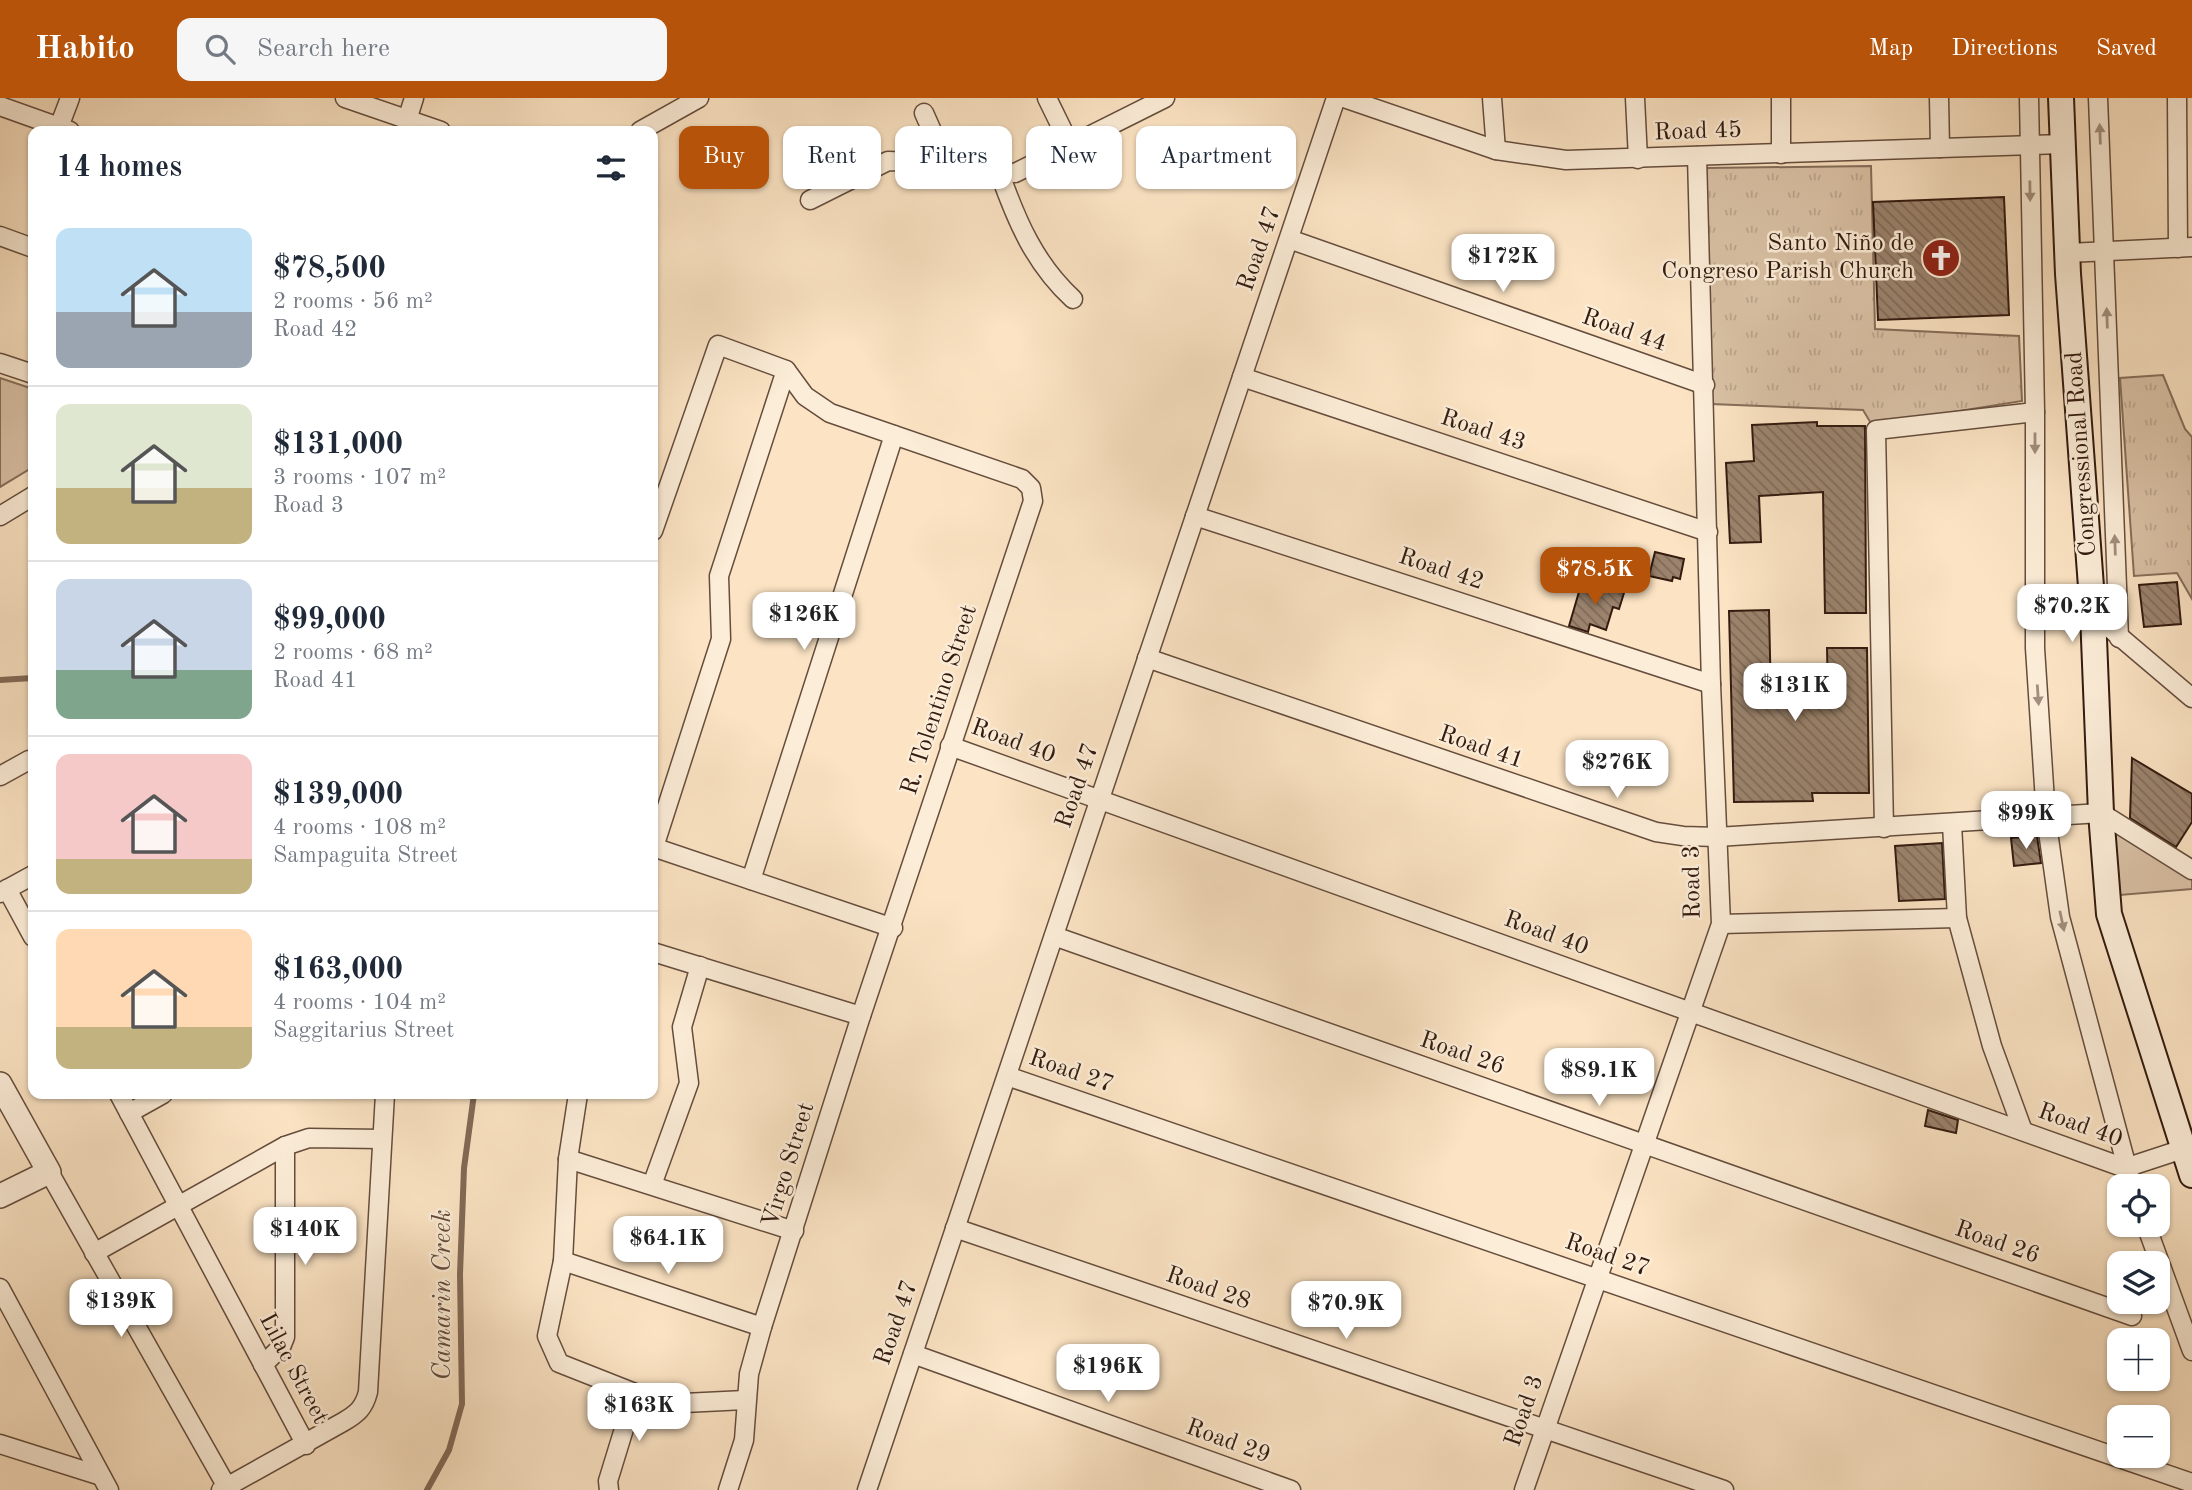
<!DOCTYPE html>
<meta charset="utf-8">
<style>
:root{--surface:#fff;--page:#f6f6f7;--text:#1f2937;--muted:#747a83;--line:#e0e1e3;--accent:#b45309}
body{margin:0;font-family:"Old Standard TT",serif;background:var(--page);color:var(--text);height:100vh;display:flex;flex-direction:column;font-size:26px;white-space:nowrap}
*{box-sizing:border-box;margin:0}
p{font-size:23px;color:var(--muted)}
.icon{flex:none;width:38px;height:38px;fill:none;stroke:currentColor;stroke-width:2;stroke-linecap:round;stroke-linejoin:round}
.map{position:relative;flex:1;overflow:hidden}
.panel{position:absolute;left:28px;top:28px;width:630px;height:973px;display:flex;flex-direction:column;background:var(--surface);border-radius:14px;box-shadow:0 2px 5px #0004}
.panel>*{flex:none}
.banner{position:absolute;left:679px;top:28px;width:665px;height:63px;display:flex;gap:14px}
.controls{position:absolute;left:2107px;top:1076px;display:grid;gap:14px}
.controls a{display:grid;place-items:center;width:63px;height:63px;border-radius:14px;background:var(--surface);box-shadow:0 2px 5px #0004;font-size:35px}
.price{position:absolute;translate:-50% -60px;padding:0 16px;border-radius:14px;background:#fff;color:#222;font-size:23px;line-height:46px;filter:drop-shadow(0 2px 4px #0008)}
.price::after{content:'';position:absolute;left:50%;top:42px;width:21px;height:16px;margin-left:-10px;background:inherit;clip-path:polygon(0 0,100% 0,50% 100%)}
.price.on{background:var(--accent);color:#fff}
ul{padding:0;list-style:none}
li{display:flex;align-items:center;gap:21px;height:175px;padding:0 28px}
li+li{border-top:2px solid var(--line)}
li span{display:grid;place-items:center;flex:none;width:196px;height:140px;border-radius:14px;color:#555}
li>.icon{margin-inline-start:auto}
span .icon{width:84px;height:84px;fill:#fffc;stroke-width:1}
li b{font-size:30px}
h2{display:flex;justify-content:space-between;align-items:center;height:84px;padding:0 28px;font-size:30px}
.chip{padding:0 24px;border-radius:14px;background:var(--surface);box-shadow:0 2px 5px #0004;font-size:24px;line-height:63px}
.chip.on{background:var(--accent);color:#fff}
header{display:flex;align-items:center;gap:42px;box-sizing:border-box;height:98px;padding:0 35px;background:var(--accent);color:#fff}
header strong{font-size:33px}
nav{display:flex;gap:38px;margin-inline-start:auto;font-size:24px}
.search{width:490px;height:63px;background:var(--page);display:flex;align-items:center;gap:18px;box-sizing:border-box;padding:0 24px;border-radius:14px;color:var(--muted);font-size:26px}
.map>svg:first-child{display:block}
.grass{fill:url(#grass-tufts);stroke:#866e5a;stroke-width:2}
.park{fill:#d9c1a5;stroke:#866e5a;stroke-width:2}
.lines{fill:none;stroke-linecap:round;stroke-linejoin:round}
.stream{stroke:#826a57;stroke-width:6}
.building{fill:url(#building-back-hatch);stroke:#331b10;stroke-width:2}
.minor-casing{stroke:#654d3d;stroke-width:21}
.tertiary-casing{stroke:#654d3d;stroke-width:26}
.secondary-casing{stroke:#331b10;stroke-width:28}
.minor{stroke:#fcedd8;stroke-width:18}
.tertiary{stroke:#fcedd8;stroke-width:23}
.secondary{stroke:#fcedd8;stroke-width:24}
.oneway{fill:#a28e7e}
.labels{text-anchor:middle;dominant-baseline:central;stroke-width:5;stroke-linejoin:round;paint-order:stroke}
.street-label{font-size:24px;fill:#331b10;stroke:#fcedd8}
.poi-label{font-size:24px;fill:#331b10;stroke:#fcedd8;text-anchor:end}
.water-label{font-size:26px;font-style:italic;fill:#614939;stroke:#fcedd8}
</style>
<header>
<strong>Habito</strong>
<div class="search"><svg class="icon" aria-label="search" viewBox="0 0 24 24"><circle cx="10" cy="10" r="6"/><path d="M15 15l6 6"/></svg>Search here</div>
<nav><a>Map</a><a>Directions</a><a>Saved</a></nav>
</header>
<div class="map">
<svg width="2192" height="1392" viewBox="0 0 2192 1392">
<defs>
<pattern id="grass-tufts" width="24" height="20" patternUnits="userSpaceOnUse" patternTransform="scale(1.75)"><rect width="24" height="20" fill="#d9c1a5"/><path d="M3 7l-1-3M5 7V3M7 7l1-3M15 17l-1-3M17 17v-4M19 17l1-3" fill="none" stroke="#bba58d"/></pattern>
<pattern id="building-back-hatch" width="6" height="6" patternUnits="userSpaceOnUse" patternTransform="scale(1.75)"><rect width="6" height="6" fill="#9b836d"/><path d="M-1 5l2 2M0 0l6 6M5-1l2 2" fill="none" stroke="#7f6a58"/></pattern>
</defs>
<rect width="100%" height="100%" fill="#fbe3c3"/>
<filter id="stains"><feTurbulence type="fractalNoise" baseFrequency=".00286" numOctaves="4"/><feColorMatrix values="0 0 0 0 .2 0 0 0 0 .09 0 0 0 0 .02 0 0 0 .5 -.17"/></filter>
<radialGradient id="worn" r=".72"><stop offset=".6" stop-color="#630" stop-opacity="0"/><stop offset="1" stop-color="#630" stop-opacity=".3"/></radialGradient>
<g class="grass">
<polygon points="1871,68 1875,231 2019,238 2022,303 1872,327 1863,312 1711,306 1706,70"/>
<polygon points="2163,277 2185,331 2192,339 2192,501 2177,475 2134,478 2120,280"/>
</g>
<g class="park">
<polygon points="0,280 33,291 33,369 0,389"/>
<polygon points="2109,725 2192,777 2192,791 2120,797"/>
</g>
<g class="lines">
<g class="stream">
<polyline points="0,582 33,580"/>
<polyline points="427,1392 449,1352 462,1306 460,1176 464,1070 474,996"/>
</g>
</g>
<g class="building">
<polygon points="2004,99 2009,217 1878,222 1873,104"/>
<polygon points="1817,324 1817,328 1865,328 1866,515 1825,515 1823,394 1759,398 1761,444 1730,445 1726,365 1754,363 1752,327"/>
<polygon points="1655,454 1684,461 1680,481 1673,479 1672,483 1649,478"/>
<polygon points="1591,484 1624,495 1619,511 1613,509 1606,532 1590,526 1588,534 1569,528 1581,487 1590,489"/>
<polygon points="2177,484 2181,526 2144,529 2139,487"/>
<polygon points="1769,512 1771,602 1828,600 1827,550 1867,550 1869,695 1812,695 1813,703 1734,704 1729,513"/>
<polygon points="2132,660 2192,696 2192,724 2176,749 2130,720"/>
<polygon points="2037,738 2041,765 2014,768 2011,740"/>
<polygon points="1942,745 1945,801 1899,803 1895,748"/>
<polygon points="1928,1012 1958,1022 1956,1035 1925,1028"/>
</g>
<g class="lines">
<defs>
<g id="minor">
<polyline points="345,0 441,33"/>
<polyline points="1047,0 1069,45"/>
<polyline points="1344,0 1496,52 1566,62 2063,46"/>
<polyline points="1492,0 1496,52"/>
<polyline points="1635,0 1638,61"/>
<polyline points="1781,0 1781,56"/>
<polyline points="1939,0 1940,50"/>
<polyline points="2029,0 2035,314 2035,550 2046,719 2060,819 2132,1088"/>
<polyline points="2098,0 2119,540"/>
<polyline points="2177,0 2178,150"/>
<polyline points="0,8 70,33"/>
<polyline points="924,15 944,60 989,74 1015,75 1165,0"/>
<polyline points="407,22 414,0"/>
<polyline points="59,29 70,0"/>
<polyline points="640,33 699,0"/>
<path d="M 1000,76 C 1017,124 1035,166 1073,201"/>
<polyline points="810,102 888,63 915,64 938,52"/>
<polyline points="0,138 33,150"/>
<polyline points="1289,141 1705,287"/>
<polyline points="2068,155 2192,149"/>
<polyline points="0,265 33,276"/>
<polyline points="1242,279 1708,434"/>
<polyline points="0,418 33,398"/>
<polyline points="1195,418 1711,586"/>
<polyline points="653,433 718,247 786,272 805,298 830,315 1022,381 1031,390 1033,403 861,918 762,1229 749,1276 744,1342 728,1392"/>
<polyline points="2093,516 2192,600"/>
<polyline points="1147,560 1656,734 1683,738 1717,739 2101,715 2192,772"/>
<polyline points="950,648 2125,1070 2183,1051"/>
<polyline points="0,678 29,662"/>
<polyline points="1952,726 1957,820 1992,948 2023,1033"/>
<polyline points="1884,730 1876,332 2035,314"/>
<polyline points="653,749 893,830"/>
<polyline points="654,749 721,541 719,478 786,272"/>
<polyline points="751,782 894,337"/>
<polyline points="7,791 33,839"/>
<polyline points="0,795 33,777"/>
<polyline points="1721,826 1957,820"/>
<polyline points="1054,838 2132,1218"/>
<polyline points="653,854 861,918"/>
<polyline points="1007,978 2192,1385"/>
<polyline points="119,996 306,1347"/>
<polyline points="578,996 568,1061 563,1163 547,1238 559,1265 635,1295 684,1305 745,1302"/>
<polyline points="129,1015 163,996"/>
<polyline points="568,1061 794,1133"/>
<polyline points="49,1074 227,1389"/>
<polyline points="652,1087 689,985 682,929 700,868"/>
<polyline points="2146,1127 2192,1253"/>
<polyline points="955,1130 1724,1392"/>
<polyline points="94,1155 285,1048 309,1040 381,1041"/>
<polyline points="563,1163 762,1229"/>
<polyline points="0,1190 109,1392"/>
<polyline points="913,1256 1291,1392"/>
<polyline points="263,1267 281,1249 285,1239 285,1048"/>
<polyline points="0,1346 101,1378"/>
<path d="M 221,1392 L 343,1324 C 357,1316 364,1310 368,1294 L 385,996"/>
<polyline points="609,1392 608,1383 635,1295"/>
<polyline points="867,1392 1336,0"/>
<polyline points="1524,1392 1721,826 1711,586 1697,58"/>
</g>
<polyline id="tertiary" points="0,986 49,1074 0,1098"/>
<polyline id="secondary" points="2061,0 2068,176 2093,516 2101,715 2109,816 2192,1077"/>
</defs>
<use href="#minor" class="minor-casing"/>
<use href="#tertiary" class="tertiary-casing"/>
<use href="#secondary" class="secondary-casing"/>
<use href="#minor" class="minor"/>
<use href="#tertiary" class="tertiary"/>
<use href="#secondary" class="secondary"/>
</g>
<defs><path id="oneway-solid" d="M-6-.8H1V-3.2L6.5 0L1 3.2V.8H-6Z" transform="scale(1.75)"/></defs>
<g class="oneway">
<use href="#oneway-solid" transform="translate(2100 36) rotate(-92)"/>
<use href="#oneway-solid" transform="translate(2030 93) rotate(89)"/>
<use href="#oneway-solid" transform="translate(2107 220) rotate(-92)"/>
<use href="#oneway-solid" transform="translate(2035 345) rotate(90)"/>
<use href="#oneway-solid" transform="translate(2115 447) rotate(-92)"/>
<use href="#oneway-solid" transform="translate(2038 597) rotate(86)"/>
<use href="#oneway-solid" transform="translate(2062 823) rotate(78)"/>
</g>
<defs>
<symbol id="church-disc" viewBox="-11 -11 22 22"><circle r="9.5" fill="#8f2418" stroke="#fcedd8"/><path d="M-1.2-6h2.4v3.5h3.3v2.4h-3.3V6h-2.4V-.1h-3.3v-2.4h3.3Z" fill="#fff"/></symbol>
</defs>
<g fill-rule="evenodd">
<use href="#church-disc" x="1919" y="138" width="44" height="44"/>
</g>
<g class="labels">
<g class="street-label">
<text transform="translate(1698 34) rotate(-2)">Road 45</text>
<text transform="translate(1260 151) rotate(-71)">Road 47</text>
<text transform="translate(1624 233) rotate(19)">Road 44</text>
<text transform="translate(1483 333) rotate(18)">Road 43</text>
<text transform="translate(2082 356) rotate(-94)">Congressional Road</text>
<text transform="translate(1441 472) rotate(18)">Road 42</text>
<text transform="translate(940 602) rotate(-72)">R. Tolentino Street</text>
<text transform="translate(1013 644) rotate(20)">Road 40</text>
<text transform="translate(1481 650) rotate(19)">Road 41</text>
<text transform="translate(1078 688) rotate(-71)">Road 47</text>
<text transform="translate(1693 784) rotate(-91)">Road 3</text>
<text transform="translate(1546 836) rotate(20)">Road 40</text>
<text transform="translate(1462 956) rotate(19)">Road 26</text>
<text transform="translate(1071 974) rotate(19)">Road 27</text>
<text transform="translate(2080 1028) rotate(20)">Road 40</text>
<text transform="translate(789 1067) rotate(-73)">Virgo Street</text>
<text transform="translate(1997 1145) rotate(19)">Road 26</text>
<text transform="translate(1607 1158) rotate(19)">Road 27</text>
<text transform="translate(1208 1191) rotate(19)">Road 28</text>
<text transform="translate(897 1225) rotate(-71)">Road 47</text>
<text transform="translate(293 1271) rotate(62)">Lilac Street</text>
<text transform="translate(1525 1313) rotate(-71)">Road 3</text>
<text transform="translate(1228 1344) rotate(20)">Road 29</text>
</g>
<g class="poi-label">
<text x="1914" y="146">Santo Niño de<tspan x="1914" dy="28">Congreso Parish Church</tspan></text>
</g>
<g class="water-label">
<text transform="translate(443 1197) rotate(-90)">Camarin Creek</text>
</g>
</g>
<rect width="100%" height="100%" filter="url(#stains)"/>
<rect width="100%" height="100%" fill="url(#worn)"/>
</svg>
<div class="controls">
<a><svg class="icon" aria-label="locate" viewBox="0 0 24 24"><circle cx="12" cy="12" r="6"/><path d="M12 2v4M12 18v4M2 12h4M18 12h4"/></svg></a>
<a><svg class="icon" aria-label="layers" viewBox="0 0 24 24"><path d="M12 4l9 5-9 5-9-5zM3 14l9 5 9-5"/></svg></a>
<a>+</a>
<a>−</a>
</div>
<b class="price" style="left:1503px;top:196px">$172K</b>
<b class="price on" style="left:1595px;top:509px">$78.5K</b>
<b class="price" style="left:2072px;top:546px">$70.2K</b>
<b class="price" style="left:804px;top:554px">$126K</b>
<b class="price" style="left:1795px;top:625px">$131K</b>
<b class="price" style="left:1617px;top:702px">$276K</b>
<b class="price" style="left:2026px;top:753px">$99K</b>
<b class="price" style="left:1599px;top:1010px">$89.1K</b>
<b class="price" style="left:305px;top:1169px">$140K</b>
<b class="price" style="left:668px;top:1178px">$64.1K</b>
<b class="price" style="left:121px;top:1241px">$139K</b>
<b class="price" style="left:1346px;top:1243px">$70.9K</b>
<b class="price" style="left:1108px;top:1306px">$196K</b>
<b class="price" style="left:639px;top:1345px">$163K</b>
<div class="banner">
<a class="chip on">Buy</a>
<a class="chip">Rent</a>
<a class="chip">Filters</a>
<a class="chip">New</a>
<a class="chip">Apartment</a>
</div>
<section class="panel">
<h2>14 homes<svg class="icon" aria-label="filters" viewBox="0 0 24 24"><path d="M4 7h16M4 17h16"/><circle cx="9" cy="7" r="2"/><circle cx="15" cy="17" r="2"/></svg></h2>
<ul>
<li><span style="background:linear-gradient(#bfe0f5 60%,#9aa5b1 0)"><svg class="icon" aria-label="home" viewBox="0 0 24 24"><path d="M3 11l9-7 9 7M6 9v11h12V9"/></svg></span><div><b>$78,500</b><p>2 rooms · 56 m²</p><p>Road 42</p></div></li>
<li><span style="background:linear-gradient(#dfe7d0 60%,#c2b280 0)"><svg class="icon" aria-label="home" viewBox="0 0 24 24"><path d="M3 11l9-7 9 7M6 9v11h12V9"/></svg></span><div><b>$131,000</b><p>3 rooms · 107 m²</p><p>Road 3</p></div></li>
<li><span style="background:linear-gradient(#c9d6e8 65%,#7fa58c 0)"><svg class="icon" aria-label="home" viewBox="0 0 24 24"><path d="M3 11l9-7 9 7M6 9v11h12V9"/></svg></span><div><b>$99,000</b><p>2 rooms · 68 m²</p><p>Road 41</p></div></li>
<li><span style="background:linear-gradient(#f6c9c9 75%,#c2b280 0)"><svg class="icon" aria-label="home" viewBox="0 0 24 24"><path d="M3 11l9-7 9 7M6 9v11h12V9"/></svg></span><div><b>$139,000</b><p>4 rooms · 108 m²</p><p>Sampaguita Street</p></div></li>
<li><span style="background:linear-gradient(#ffd9b3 70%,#c2b280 0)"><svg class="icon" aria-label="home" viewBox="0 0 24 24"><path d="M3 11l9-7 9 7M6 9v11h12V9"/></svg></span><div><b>$163,000</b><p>4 rooms · 104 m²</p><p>Saggitarius Street</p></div></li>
</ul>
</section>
</div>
